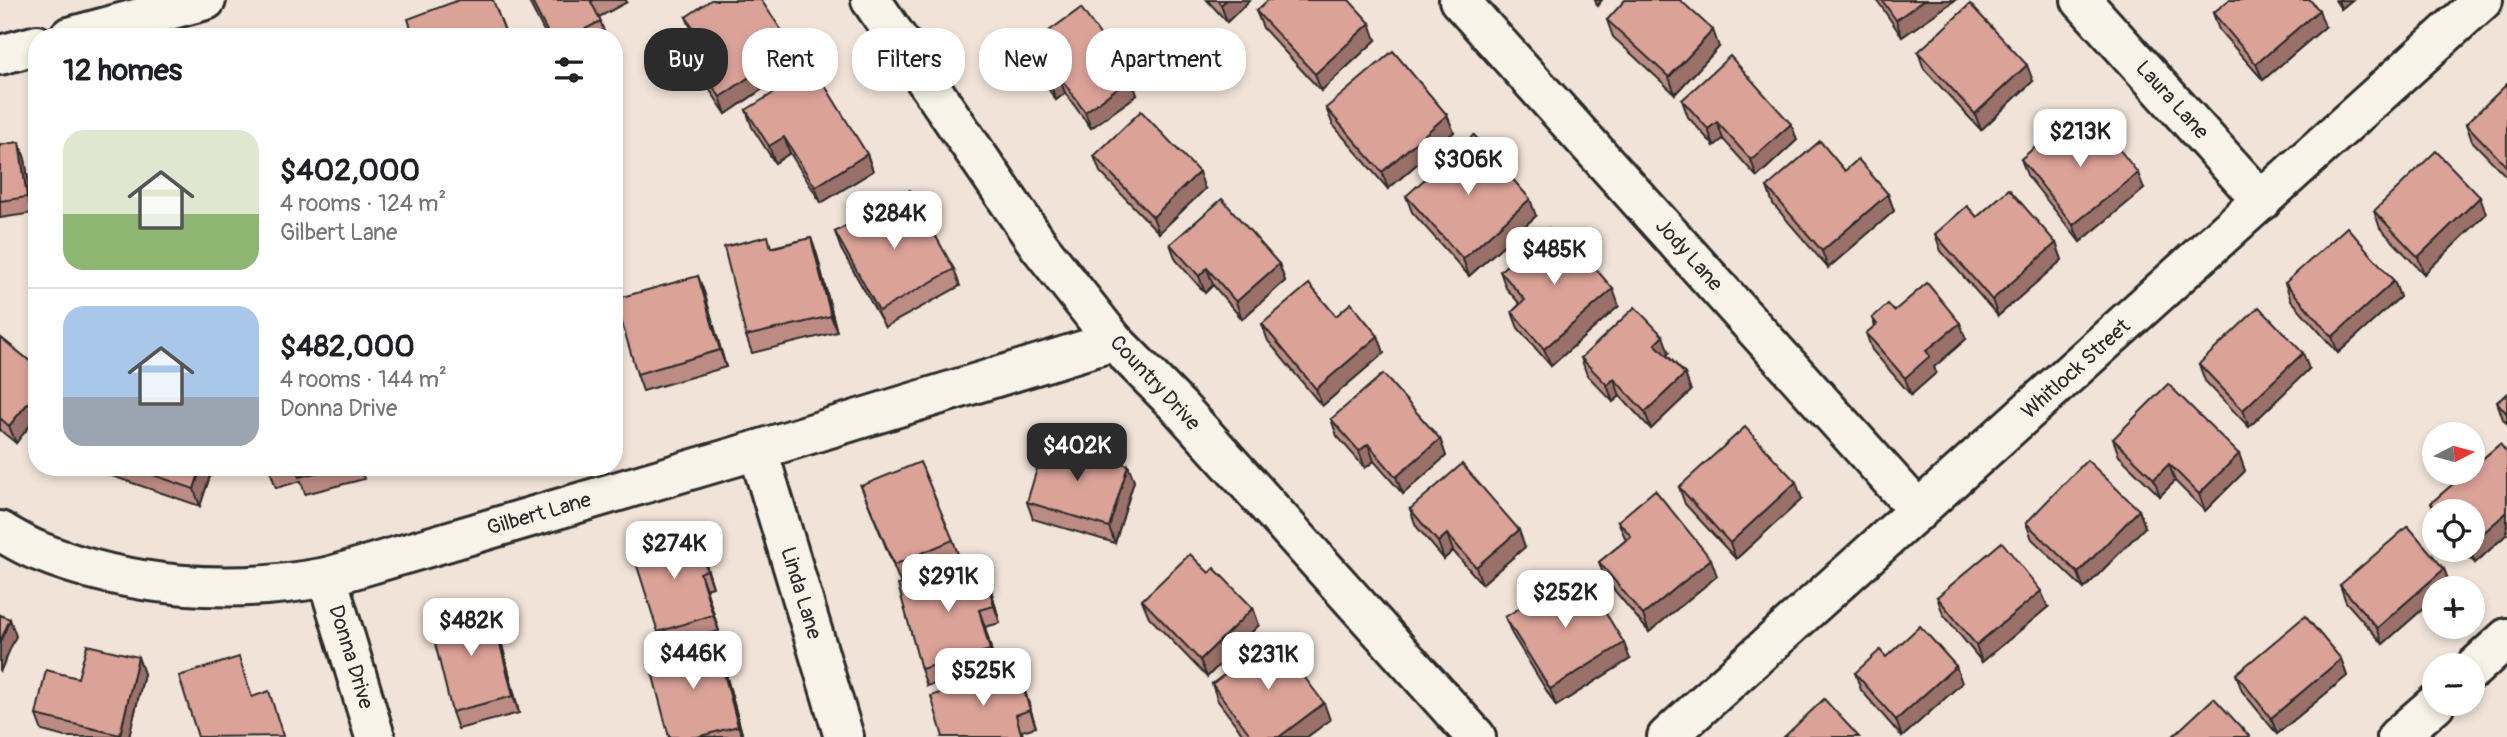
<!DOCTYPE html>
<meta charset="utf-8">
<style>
:root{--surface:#fff;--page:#f2f2f2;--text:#202124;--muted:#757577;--line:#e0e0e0;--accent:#2b2b2b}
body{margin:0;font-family:Pangolin,sans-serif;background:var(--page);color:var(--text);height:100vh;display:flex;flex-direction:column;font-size:26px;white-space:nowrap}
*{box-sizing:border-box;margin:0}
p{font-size:23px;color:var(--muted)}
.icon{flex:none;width:38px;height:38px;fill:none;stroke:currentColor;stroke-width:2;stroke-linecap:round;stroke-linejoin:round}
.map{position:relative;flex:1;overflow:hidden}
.details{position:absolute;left:28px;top:28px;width:595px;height:448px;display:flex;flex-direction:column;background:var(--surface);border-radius:28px;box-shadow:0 4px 10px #0003}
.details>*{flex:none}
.banner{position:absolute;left:644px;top:28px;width:665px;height:63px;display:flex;gap:14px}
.needle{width:46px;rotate:84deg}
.controls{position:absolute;left:2422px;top:422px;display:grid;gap:14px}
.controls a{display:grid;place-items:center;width:63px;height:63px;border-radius:50%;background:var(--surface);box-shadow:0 4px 10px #0003;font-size:35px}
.price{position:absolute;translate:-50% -60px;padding:0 16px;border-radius:14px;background:#fff;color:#222;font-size:23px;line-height:46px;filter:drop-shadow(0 2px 4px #0008)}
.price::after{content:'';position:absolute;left:50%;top:42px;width:21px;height:16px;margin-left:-10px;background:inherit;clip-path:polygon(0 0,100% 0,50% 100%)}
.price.selected{background:var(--accent);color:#fff}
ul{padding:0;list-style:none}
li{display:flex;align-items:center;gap:21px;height:175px;padding:0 35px}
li+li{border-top:2px solid var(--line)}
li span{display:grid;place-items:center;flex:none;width:196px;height:140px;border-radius:21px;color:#555}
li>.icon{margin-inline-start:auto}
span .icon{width:84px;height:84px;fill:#fffc;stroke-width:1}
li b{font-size:30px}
h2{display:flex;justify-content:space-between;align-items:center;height:84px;padding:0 35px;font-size:30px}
.tag{padding:0 24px;border-radius:28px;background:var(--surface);box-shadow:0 4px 10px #0003;font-size:24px;line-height:63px}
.tag.selected{background:var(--accent);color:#fff}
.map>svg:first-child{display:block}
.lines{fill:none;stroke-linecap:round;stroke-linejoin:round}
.minor-casing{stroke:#2b2b2b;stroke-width:44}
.minor{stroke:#f7f3e8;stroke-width:38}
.wall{fill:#bc8b83;stroke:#2b2b2b;stroke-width:2}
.shaded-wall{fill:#99716a;stroke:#2b2b2b;stroke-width:2}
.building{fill:#dba298;stroke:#2b2b2b;stroke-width:2}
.labels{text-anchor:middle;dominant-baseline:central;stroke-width:6;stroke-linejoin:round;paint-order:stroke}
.street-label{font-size:21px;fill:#2b2b2b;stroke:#f7f3e8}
</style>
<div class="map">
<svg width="2507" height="737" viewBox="0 0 2507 737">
<rect width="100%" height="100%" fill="#f1e3d8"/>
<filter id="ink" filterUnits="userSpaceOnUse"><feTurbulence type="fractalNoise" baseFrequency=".0143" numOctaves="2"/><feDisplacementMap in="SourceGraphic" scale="14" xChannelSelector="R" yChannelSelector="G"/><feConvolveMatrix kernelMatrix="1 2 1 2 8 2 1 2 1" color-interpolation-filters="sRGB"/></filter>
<g filter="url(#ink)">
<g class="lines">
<defs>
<g id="minor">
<polyline points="871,0 1040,247 1114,341 1180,408 1476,737"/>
<polyline points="1459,0 1919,511"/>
<polyline points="2081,0 2262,201"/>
<polyline points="69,37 206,0"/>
<polyline points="0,55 37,45"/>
<polyline points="758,450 844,737"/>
<path d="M 0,531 C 12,538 25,546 38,551 C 128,588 232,595 327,577 L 758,450 L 1114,341"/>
<polyline points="327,577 375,737"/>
<polyline points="2473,669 2507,638"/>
<polyline points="1667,737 2483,0"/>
<polyline points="2397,737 2435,704"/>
</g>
</defs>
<use href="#minor" class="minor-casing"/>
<use href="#minor" class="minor"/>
</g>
<g class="wall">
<polygon points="528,0 626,0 627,2 599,17 606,37 547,37"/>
<polygon points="1207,0 1250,0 1227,22"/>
<polygon points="1877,0 1955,0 1902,37"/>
<polygon points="2335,0 2352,0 2341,9"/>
<polygon points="1256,11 1376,40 1321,91 1263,28"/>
<polygon points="2213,13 2325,27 2263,80 2219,30"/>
<polygon points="686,17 799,64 726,114 701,77 695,60 706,53 693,33"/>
<polygon points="1607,20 1719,47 1675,94 1613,37"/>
<polygon points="1025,48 1131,78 1137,95 1091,128 1065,93 1056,100 1031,64"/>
<polygon points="1918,52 2033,81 1981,130 1924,69"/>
<polygon points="2507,84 2507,177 2472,141 2466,124"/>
<polygon points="1682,100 1791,124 1797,140 1757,177 1723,139 1714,146 1688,117"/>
<polygon points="1326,108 1454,132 1388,189 1333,125"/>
<polygon points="746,110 867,154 873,171 821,203 790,153 775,163 752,127"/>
<polygon points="2062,141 2144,189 2080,242 2027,175 2021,159"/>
<polygon points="19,142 25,159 33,213 0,218 0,145"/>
<polygon points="1094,156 1205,189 1159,233 1100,172"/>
<polygon points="1845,171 1888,194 1894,211 1828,268 1773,204 1767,187"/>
<polygon points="1406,196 1536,216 1469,276 1412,212"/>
<polygon points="2374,211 2486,214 2424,274 2380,228"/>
<polygon points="1977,217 2056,243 2062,260 1998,316 1941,251 1935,234"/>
<polygon points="835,232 954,269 960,286 885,327 841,249"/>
<polygon points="811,238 817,255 837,332 752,353 746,336 772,247"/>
<polygon points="1170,244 1279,264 1285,281 1242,319 1213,285 1205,293 1176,260"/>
<polygon points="1570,252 1619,306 1551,366 1518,328 1512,312 1520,304 1506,288 1500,271"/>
<polygon points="698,276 704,292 726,367 643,391 637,374"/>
<polygon points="2394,281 2400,297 2338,353 2291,300 2285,283"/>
<polygon points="1894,311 1966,339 1934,367 1936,373 1911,395 1872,350 1866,333 1875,326 1872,318"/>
<polygon points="1336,316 1378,336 1384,353 1322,406 1268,341 1262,324"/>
<polygon points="0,337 37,367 37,416 16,443 0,430"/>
<polygon points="1669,353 1667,355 1685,374 1691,391 1651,429 1620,396 1613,402 1587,375 1581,358"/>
<polygon points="2199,364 2309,369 2249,427 2205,381"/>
<polygon points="2507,394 2507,424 2503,419 2497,402"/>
<polygon points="1331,419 1440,439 1446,456 1403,494 1374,461 1365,468 1337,436"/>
<polygon points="2113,439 2239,454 2245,471 2205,511 2175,481 2160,496 2119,456"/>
<polygon points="2500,444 2507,453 2507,534 2475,563 2463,550 2473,550 2473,511 2434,511 2431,503 2467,472 2473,472 2473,467"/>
<polygon points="1128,465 1134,481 1115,543 1033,519 1027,502"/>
<polygon points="106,467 213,467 200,506 109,475"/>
<polygon points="269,467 361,467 364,479 305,494 301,481 276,488"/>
<polygon points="861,486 953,540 959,557 900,582"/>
<polygon points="1679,487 1802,499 1736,559 1685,504"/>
<polygon points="1410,509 1525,547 1482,584 1453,551 1444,559 1416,526"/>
<polygon points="2139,510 2145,527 2084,589 2032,539 2026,523"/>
<polygon points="1618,521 1717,576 1649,632 1605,579 1599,562 1626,540"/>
<polygon points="695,531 713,587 706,589 719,631 664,648 658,632"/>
<polygon points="982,562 988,579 1000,623 985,627 996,667 927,686 921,669"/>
<polygon points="2444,569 2450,585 2434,588 2434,599 2383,644 2346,602 2340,585"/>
<polygon points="1209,573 1253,608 1259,625 1207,677 1149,617 1142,600"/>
<polygon points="1937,597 2048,607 1982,662 1943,614"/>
<polygon points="1505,617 1630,659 1556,706 1512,634"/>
<polygon points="496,621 519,713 458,729 452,712"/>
<polygon points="721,656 743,737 669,737"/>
<polygon points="138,657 144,674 129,737 65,737 42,731 36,715 78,678"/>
<polygon points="2341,659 2347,676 2277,734 2242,691 2236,674"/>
<polygon points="1855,673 1962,683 1902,737 1861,690"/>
<polygon points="1212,684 1330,720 1307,737 1245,737 1218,701"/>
<polygon points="1023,685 1036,727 1022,731 1023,737 943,737"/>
</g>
<g class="shaded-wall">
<polygon points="1226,0 1250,0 1227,22 1221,5"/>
<polygon points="1595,0 1602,0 1597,6"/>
<polygon points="1924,0 1955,0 1902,37 1896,20"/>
<polygon points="2338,0 2352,0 2341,9"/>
<polygon points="2319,10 2325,27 2263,80 2256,64"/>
<polygon points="1370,23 1376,40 1321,91 1315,74"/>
<polygon points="1713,30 1719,47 1675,94 1669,77"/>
<polygon points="793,47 799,64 726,114 720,97"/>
<polygon points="2027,65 2033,81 1981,130 1975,114"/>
<polygon points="1059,76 1065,93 1056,100 1050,83"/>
<polygon points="1131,78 1137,95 1091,128 1085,112"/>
<polygon points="1447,115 1454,132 1388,189 1382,172"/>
<polygon points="1717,122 1723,139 1714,146 1708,129"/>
<polygon points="1791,124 1797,140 1757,177 1751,160"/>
<polygon points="784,137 790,153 775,163 769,146"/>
<polygon points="19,142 25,159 33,213 27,197"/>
<polygon points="867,154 873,171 821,203 815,187"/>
<polygon points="1199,172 1205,189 1159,233 1153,217"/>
<polygon points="2138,173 2144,189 2080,242 2073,225"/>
<polygon points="1888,194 1894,211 1828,268 1822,251"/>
<polygon points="2480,197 2486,214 2424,274 2418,257"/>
<polygon points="1530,199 1536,216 1469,276 1463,259"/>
<polygon points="811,238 817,255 837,332 831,316"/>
<polygon points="2056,243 2062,260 1998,316 1992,300"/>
<polygon points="1279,264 1285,281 1242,319 1236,302"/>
<polygon points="1207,268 1213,285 1205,293 1199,276"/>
<polygon points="698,276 704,292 726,367 720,350"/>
<polygon points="2394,281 2400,297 2338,353 2332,337"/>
<polygon points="1613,289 1619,306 1551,366 1544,349"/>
<polygon points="1960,323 1966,339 1934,367 1936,373 1911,395 1905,378 1926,351"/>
<polygon points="1378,336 1384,353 1322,406 1316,389"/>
<polygon points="1663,336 1669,353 1662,360 1655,344"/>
<polygon points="2303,353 2309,369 2249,427 2243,410"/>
<polygon points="1685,374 1691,391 1651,429 1645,412"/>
<polygon points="1614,379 1620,396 1613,402 1607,385"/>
<polygon points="37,392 37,416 16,443 9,426"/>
<polygon points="1440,439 1446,456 1403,494 1396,477"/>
<polygon points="1368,444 1374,461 1365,468 1359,451"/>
<polygon points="2239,454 2245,471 2205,511 2199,494"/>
<polygon points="2169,464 2175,481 2160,496 2154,479"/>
<polygon points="1128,465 1134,481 1115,543 1109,527"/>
<polygon points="201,467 213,467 200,506 194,489"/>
<polygon points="1796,482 1802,499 1736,559 1730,543"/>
<polygon points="2139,510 2145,527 2084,589 2078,573"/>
<polygon points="2507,512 2507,534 2475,563 2470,550 2473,550 2473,542"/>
<polygon points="1519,530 1525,547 1482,584 1476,567"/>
<polygon points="695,531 701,548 713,587 707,570"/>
<polygon points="1447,534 1453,551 1444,559 1438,542"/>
<polygon points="1711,559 1717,576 1649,632 1643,615"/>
<polygon points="982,562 988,579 1000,623 994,606"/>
<polygon points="2444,569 2450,585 2447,588 2434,588 2434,599 2383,644 2377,628"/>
<polygon points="700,573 706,589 719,631 713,615"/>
<polygon points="2041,591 2048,607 1982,662 1976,645"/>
<polygon points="490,604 496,621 519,713 513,696"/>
<polygon points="1253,608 1259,625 1207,677 1200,660"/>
<polygon points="979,610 985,627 996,667 990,650"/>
<polygon points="10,619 16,636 0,672 0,642"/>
<polygon points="715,639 721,656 743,737 738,726"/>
<polygon points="1624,643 1630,659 1556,706 1550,689"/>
<polygon points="138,657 144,674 129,737 120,737 120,735"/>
<polygon points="2341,659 2347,676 2277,734 2271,718"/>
<polygon points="1956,666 1962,683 1902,737 1896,720"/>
<polygon points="1017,668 1023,685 1036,727 1030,710"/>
<polygon points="1324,703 1330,720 1307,737 1279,737"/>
</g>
<g class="building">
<polygon points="459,0 493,0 507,37 414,37 408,19"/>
<polygon points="531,0 594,0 591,2 601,21 570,37 550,37"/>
<polygon points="711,0 761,0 793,47 720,97 695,60 709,50 686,17"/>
<polygon points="1217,0 1226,0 1221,5"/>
<polygon points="1268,0 1349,0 1370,23 1315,74 1256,11"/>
<polygon points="1625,0 1680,0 1713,30 1669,77 1607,20"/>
<polygon points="1882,0 1924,0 1896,20"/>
<polygon points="2229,0 2310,0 2319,10 2256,64 2213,13"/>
<polygon points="1970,4 2027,65 1975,114 1918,52"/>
<polygon points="1081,8 1131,78 1085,112 1059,76 1050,83 1025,48"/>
<polygon points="385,31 387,37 366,37"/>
<polygon points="1393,51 1447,115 1382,172 1326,108"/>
<polygon points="1730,56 1791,124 1751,160 1717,122 1708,129 1682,100"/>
<polygon points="814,68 867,154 815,187 784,137 769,146 746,110"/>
<polygon points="2507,84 2507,167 2466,124"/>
<polygon points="1141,111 1199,172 1153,217 1094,156"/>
<polygon points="2093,116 2138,173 2073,225 2021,159 2054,131 2062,141"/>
<polygon points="1474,135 1530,199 1463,259 1406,196"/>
<polygon points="1820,141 1845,171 1858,159 1888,194 1822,251 1767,187"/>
<polygon points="19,142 27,197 0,201 0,145"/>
<polygon points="2436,151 2480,197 2418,257 2374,211"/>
<polygon points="2009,189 2056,243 1992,300 1935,234 1967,206 1977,217"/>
<polygon points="910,190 954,269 879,311 835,232"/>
<polygon points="1222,199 1279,264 1236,302 1207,268 1199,276 1170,244"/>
<polygon points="2347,227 2394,281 2332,337 2285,283"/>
<polygon points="1549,228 1570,252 1577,247 1613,289 1544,349 1512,312 1525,300 1500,271"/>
<polygon points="768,236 771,248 811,238 831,316 746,336 724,247"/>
<polygon points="698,276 720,350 637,374 615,299"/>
<polygon points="1927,283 1960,323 1926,351 1930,356 1905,378 1866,333 1877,324 1872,318 1888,304 1894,311"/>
<polygon points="1309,284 1336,316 1351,303 1378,336 1316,389 1262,324"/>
<polygon points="1635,307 1663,336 1655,344 1685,374 1645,412 1614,379 1607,385 1581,358"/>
<polygon points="2259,307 2303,353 2243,410 2199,364"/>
<polygon points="0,337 37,367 37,392 9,426 0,418"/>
<polygon points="1383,374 1440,439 1396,477 1368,444 1359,451 1331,419"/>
<polygon points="2168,384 2239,454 2199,494 2169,464 2154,479 2113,439"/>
<polygon points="2507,394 2507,414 2497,402"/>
<polygon points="1745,427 1796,482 1730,543 1679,487"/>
<polygon points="1046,439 1128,465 1109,527 1027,502"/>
<polygon points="2500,444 2507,453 2507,512 2473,542 2473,511 2438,511 2431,503 2467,472 2473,472 2473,467"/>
<polygon points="2087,460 2139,510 2078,573 2026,523"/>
<polygon points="920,462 953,540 894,565 861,486"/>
<polygon points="1462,464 1519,530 1476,567 1447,534 1438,542 1410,509"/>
<polygon points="130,467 201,467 194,489"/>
<polygon points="269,467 284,467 270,471"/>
<polygon points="297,467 339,467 299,477"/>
<polygon points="1655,490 1711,559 1643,615 1599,562 1631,536 1618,521"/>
<polygon points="2408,526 2444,569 2377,628 2340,585"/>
<polygon points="695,531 707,570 700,573 713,615 658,632 632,550"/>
<polygon points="2002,542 2041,591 1976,645 1937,597"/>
<polygon points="1190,554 1209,573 1214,568 1253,608 1200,660 1142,600"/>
<polygon points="982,562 994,606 979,610 990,650 921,669 898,585"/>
<polygon points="1580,571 1624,643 1550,689 1505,617"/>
<polygon points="490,604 513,696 452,712 429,619"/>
<polygon points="0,615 10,619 0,642"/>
<polygon points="2305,616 2341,659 2271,718 2236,674"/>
<polygon points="1920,626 1956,666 1896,720 1855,673 1880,650 1886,657"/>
<polygon points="1274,637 1324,703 1279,737 1252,737 1212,684"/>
<polygon points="715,639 738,726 697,737 669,737 648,657"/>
<polygon points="87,645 138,657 120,735 36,715 46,670 78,678"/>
<polygon points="239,657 252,697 269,691 283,736 198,737 179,676"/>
<polygon points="1017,668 1030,710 1016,715 1022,737 943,737 931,696"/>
<polygon points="2214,698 2250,737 2172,737"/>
<polygon points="1824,699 1859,737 1784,737"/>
</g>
</g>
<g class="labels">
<g class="street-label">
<text transform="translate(2172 100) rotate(48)">Laura Lane</text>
<text transform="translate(1689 255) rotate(48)">Jody Lane</text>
<text transform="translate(2076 369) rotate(-42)">Whitlock Street</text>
<text transform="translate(1155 383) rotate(47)">Country Drive</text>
<text transform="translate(539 514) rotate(-16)">Gilbert Lane</text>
<text transform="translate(801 593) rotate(73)">Linda Lane</text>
<text transform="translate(351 657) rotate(73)">Donna Drive</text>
</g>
</g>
</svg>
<div class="controls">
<a><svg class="needle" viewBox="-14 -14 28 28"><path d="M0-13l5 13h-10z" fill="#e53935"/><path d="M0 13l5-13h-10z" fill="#757577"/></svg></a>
<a><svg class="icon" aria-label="locate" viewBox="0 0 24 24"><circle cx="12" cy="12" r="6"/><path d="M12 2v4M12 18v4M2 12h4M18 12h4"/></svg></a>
<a>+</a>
<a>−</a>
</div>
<b class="price" style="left:2080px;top:169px">$213K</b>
<b class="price" style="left:1468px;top:197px">$306K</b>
<b class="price" style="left:894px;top:251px">$284K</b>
<b class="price" style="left:1554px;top:287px">$485K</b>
<b class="price selected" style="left:1077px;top:483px">$402K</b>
<b class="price" style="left:674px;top:581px">$274K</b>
<b class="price" style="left:948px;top:614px">$291K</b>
<b class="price" style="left:1565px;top:630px">$252K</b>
<b class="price" style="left:471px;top:658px">$482K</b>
<b class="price" style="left:693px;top:691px">$446K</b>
<b class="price" style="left:1268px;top:692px">$231K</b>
<b class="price" style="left:983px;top:708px">$525K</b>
<div class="banner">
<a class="tag selected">Buy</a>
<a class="tag">Rent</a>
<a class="tag">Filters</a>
<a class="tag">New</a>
<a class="tag">Apartment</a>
</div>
<section class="details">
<h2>12 homes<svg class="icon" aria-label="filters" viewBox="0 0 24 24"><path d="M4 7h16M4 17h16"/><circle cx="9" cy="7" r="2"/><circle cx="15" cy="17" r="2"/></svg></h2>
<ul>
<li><span style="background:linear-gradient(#dfe7d0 60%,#8fb573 0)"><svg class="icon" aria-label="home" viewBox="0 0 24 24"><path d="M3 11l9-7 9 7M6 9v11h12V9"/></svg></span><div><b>$402,000</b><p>4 rooms · 124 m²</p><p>Gilbert Lane</p></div></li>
<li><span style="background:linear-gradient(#a9c7e8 65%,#9aa5b1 0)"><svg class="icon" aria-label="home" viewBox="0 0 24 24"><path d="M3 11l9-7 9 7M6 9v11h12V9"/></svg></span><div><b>$482,000</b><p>4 rooms · 144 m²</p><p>Donna Drive</p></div></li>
</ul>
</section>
</div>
